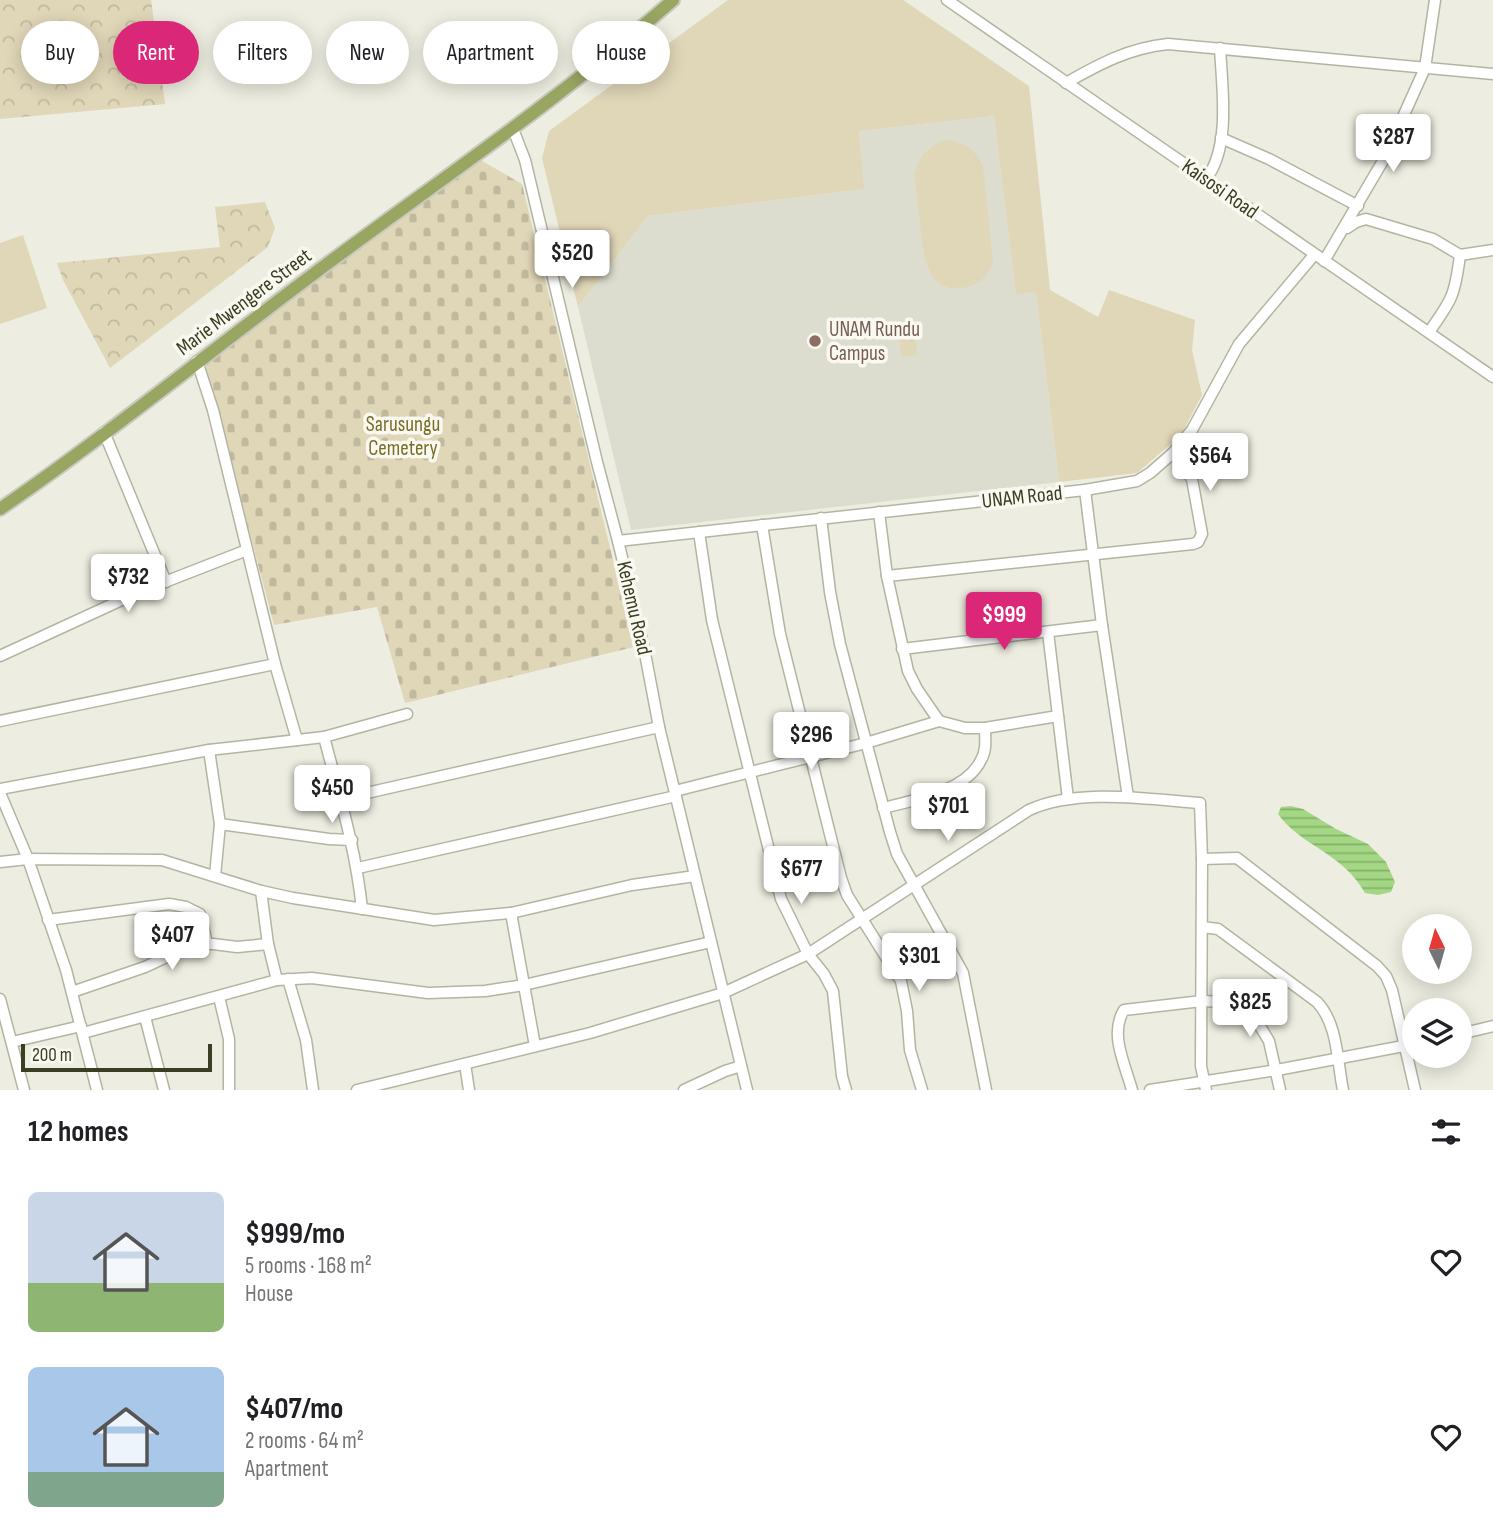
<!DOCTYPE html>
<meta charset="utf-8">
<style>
:root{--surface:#fff;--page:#f2f2f2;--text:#202124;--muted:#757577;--accent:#db2777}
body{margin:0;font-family:"Sofia Sans Condensed",sans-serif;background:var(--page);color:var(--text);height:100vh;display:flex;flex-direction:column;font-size:26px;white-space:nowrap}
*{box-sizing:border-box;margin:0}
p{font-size:23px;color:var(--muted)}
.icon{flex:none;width:38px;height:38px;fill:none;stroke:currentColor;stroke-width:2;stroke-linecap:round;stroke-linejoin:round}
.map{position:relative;height:1090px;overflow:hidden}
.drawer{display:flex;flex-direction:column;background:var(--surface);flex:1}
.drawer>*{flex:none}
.hud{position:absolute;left:21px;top:21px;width:700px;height:63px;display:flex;gap:14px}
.needle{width:46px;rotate:355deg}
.buttons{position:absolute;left:1402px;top:914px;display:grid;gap:14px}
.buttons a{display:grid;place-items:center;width:70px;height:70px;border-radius:50%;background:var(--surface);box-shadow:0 4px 18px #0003;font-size:35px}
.scale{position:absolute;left:21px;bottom:18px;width:191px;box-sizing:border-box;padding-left:7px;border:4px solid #393f20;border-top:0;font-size:19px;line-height:24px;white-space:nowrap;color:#393f20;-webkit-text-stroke:5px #f9f9f2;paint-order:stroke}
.price{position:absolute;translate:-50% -60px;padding:0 16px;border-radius:7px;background:#fff;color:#222;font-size:23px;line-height:46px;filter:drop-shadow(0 2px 4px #0008)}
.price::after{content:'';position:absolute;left:50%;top:42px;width:21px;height:16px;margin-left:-10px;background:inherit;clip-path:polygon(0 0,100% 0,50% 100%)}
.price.current{background:var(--accent);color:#fff}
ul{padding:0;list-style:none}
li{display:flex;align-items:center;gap:21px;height:175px;padding:0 28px}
li span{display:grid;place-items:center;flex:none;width:196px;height:140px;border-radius:10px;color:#555}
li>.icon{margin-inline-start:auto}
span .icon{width:84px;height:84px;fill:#fffc;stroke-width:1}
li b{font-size:30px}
h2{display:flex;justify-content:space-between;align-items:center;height:84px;padding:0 28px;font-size:30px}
.chip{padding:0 24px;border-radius:32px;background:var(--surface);box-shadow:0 4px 18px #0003;font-size:24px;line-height:63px}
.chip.current{background:var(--accent);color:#fff}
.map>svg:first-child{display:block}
.built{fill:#ddddcf}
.grass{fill:#e0d6b8}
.forest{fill:url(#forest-crowns)}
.cemetery{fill:url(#cemetery-stones)}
.water{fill:url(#water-rules)}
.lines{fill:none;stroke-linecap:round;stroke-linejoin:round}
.minor-casing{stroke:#b3b5a3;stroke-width:13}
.major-casing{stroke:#c8c9c1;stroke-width:16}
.minor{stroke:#fff;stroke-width:10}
.major{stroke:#98a662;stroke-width:12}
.education-dot{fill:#8d6e63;stroke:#f9f9f2;stroke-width:2.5}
.labels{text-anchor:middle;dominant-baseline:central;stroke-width:7;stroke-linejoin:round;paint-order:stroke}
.street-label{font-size:21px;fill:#393f20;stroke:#f9f9f2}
.education-label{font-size:21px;fill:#785e54;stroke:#f9f9f2;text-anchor:start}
.park-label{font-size:21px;fill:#7a6e26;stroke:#f9f9f2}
</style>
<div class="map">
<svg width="1493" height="1090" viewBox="0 0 1493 1090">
<defs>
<pattern id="forest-crowns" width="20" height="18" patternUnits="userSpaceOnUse" patternTransform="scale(1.75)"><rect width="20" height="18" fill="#e0d6b8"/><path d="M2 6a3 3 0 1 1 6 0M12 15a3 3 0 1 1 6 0" fill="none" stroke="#c1b99e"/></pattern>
<pattern id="cemetery-stones" width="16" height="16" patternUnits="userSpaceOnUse" patternTransform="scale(1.75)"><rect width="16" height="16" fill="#e0d6b8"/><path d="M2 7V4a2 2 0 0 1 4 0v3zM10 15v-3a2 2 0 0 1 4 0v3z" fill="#c1b99e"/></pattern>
<pattern id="water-rules" width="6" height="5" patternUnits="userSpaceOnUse" patternTransform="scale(1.75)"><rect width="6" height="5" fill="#a3d784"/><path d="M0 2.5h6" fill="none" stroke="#86b06c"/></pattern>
</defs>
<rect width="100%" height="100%" fill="#edede1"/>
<polygon class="built" points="994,116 1016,293 1036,292 1059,482 631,530 578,307 648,216 863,189 859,131"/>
<g class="grass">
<polygon points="728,0 903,0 1029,86 1050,290 1098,317 1109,290 1195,320 1192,350 1202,395 1181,435 1137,473 1059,482 1036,292 1016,294 994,116 859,131 864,189 648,216 578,307 542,158 549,131"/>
<path d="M 945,140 C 964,142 976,149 983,167 L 993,261 C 989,274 981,284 967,287 C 925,297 923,251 920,223 C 918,206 916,190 914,173 C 920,156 928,146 945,140 Z"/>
<polygon points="23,235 47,308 0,324 0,243"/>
<polygon points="914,323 917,355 901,357 898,325"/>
</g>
<g class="forest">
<polygon points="0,0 151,0 165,104 0,119"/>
<polygon points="265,202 275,228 268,247 110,368 63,280 57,263 220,247 215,207"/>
</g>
<polygon class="cemetery" points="477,158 522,184 634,647 405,703 377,607 274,625 205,363"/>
<path class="water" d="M 1291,806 L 1303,809 L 1336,829 L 1368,844 L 1386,862 L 1395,882 L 1391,892 L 1378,895 L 1365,893 C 1342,852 1302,847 1278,814 L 1281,807 Z"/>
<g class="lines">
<defs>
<g id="minor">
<polyline points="947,0 1493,377"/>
<path d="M 1066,83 C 1099,64 1129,48 1168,44 L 1493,74"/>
<polyline points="513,129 525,160 597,462 618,541 644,648 659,727 747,1090"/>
<polyline points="1221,138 1269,159 1358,206"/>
<path d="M 1206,179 C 1231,147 1222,87 1220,48"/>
<polyline points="1347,228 1356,222 1366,219 1433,239 1460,255 1493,250"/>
<polyline points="1324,261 1384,159 1425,68 1435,0"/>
<path d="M 1429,332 C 1452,300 1455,295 1460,255"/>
<polyline points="197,361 213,410 275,664 297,740"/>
<polyline points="104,432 166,582"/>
<polyline points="1085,490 1102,625 1128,797"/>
<polyline points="879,512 887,576 908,671 917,689 939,721"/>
<polyline points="821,518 830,592 840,644 890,832 897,854 963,973 986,1090"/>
<polyline points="762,525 780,634 841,878 847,895 901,981 907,1011 910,1050 922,1090"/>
<polyline points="699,532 712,620 781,899 808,954 824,974 833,991 842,1076 846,1090"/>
<polyline points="618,541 1085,490 1137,481 1150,473 1173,453 1192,430 1239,344 1314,255"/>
<polyline points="887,576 1193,544 1198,542 1202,534 1192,479 1173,453"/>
<polyline points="1048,632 1068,799"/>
<polyline points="902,649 1102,625"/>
<polyline points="0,656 139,592 247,550"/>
<polyline points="0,721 275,664"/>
<path d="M 324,737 C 339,794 356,850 362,909"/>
<polyline points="209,750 220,824 215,876"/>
<polyline points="0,789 209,750 324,737 407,714"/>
<polyline points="675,791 866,743 939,721 965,728 985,728 1058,716"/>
<polyline points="0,793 28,859 66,970 97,1090"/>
<polyline points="340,799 659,727"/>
<path d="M 883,808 C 914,800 966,792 981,760 C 987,750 985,739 985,728"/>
<polyline points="220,824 329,839 352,840"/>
<polyline points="1202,859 1237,858 1377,966 1386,976 1392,990 1415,1090"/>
<polyline points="0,862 28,859 162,860 261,891 293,898 434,920 511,913 632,885 695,876"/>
<polyline points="358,868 676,796"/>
<polyline points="261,891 268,944 277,980"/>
<polyline points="511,913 535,1046"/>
<polyline points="48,920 169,904 186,907 200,914 207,943"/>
<path d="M 1202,927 L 1218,929 L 1317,1002 C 1338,1024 1337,1061 1343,1090"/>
<polyline points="288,979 306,1040 313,1090"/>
<polyline points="72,992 145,967 194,944 213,944 237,947 268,944"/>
<polyline points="219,997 229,1039 229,1090"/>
<polyline points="0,999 24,1090"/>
<polyline points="145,1017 164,1090"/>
<polyline points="83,1033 277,980 312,978 428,993 485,991 524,985 711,942"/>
<polyline points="1460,1034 1493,1026"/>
<polyline points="12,1042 81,1026"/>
<polyline points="465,1064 469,1090"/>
<path d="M 357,1090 L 590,1033 L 723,993 L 808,954 L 1029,810 C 1077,788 1148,799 1200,803 L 1202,859 L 1201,1066 L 1206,1090"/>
<polyline points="684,1090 725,1071 741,1066"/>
<path d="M 1132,1090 C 1125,1064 1109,1034 1124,1010 L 1202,1001 L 1224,1002 L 1255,1018 L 1269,1041 L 1280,1090"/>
<polyline points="1150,1090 1277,1070 1414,1044"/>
</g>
<path id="major" d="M 0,509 C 112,432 218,345 327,264 C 444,177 564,96 673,0"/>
</defs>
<use href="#minor" class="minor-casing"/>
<use href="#major" class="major-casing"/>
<use href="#minor" class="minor"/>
<use href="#major" class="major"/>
</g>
<circle class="education-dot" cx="815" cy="341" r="7"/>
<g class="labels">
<g class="street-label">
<text transform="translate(1220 189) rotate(35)">Kaisosi Road</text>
<text transform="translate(244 302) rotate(-37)">Marie Mwengere Street</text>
<text transform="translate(1022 497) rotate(-6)">UNAM Road</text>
<text transform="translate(634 608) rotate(77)">Kehemu Road</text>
</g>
<g class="education-label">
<text x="829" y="329">UNAM Rundu<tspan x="829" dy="24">Campus</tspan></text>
</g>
<g class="park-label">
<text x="403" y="424">Sarusungu<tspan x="403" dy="24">Cemetery</tspan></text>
</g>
</g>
</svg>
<div class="buttons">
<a><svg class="needle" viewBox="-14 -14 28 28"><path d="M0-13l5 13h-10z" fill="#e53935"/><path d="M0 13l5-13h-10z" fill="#757577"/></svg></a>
<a><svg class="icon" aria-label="layers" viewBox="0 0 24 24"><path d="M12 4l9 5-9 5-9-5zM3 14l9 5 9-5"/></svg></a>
</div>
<div class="scale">200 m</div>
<b class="price" style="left:1393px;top:174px">$287</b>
<b class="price" style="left:572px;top:290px">$520</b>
<b class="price" style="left:1210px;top:493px">$564</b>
<b class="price" style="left:128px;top:614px">$732</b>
<b class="price current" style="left:1004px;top:652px">$999</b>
<b class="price" style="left:811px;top:772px">$296</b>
<b class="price" style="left:332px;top:825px">$450</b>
<b class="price" style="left:948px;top:843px">$701</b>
<b class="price" style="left:801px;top:906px">$677</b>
<b class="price" style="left:172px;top:972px">$407</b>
<b class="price" style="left:919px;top:993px">$301</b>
<b class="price" style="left:1250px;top:1039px">$825</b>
<div class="hud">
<a class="chip">Buy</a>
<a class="chip current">Rent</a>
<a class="chip">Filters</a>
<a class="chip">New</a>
<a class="chip">Apartment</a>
<a class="chip">House</a>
</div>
</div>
<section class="drawer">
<h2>12 homes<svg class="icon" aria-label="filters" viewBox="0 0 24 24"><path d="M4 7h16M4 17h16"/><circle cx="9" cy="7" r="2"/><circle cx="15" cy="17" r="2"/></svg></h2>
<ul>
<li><span style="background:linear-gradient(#c9d6e8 65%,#8fb573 0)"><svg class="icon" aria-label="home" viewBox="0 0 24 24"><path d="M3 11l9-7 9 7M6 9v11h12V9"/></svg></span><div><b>$999/mo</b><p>5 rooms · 168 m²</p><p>House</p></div><svg class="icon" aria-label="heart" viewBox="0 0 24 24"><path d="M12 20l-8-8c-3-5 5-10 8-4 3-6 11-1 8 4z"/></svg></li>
<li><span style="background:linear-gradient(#a9c7e8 75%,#7fa58c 0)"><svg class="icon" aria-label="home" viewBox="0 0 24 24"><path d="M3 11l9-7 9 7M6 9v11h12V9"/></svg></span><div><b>$407/mo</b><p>2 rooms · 64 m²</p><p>Apartment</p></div><svg class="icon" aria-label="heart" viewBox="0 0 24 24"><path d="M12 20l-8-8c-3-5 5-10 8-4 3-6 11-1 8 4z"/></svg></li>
</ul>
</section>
